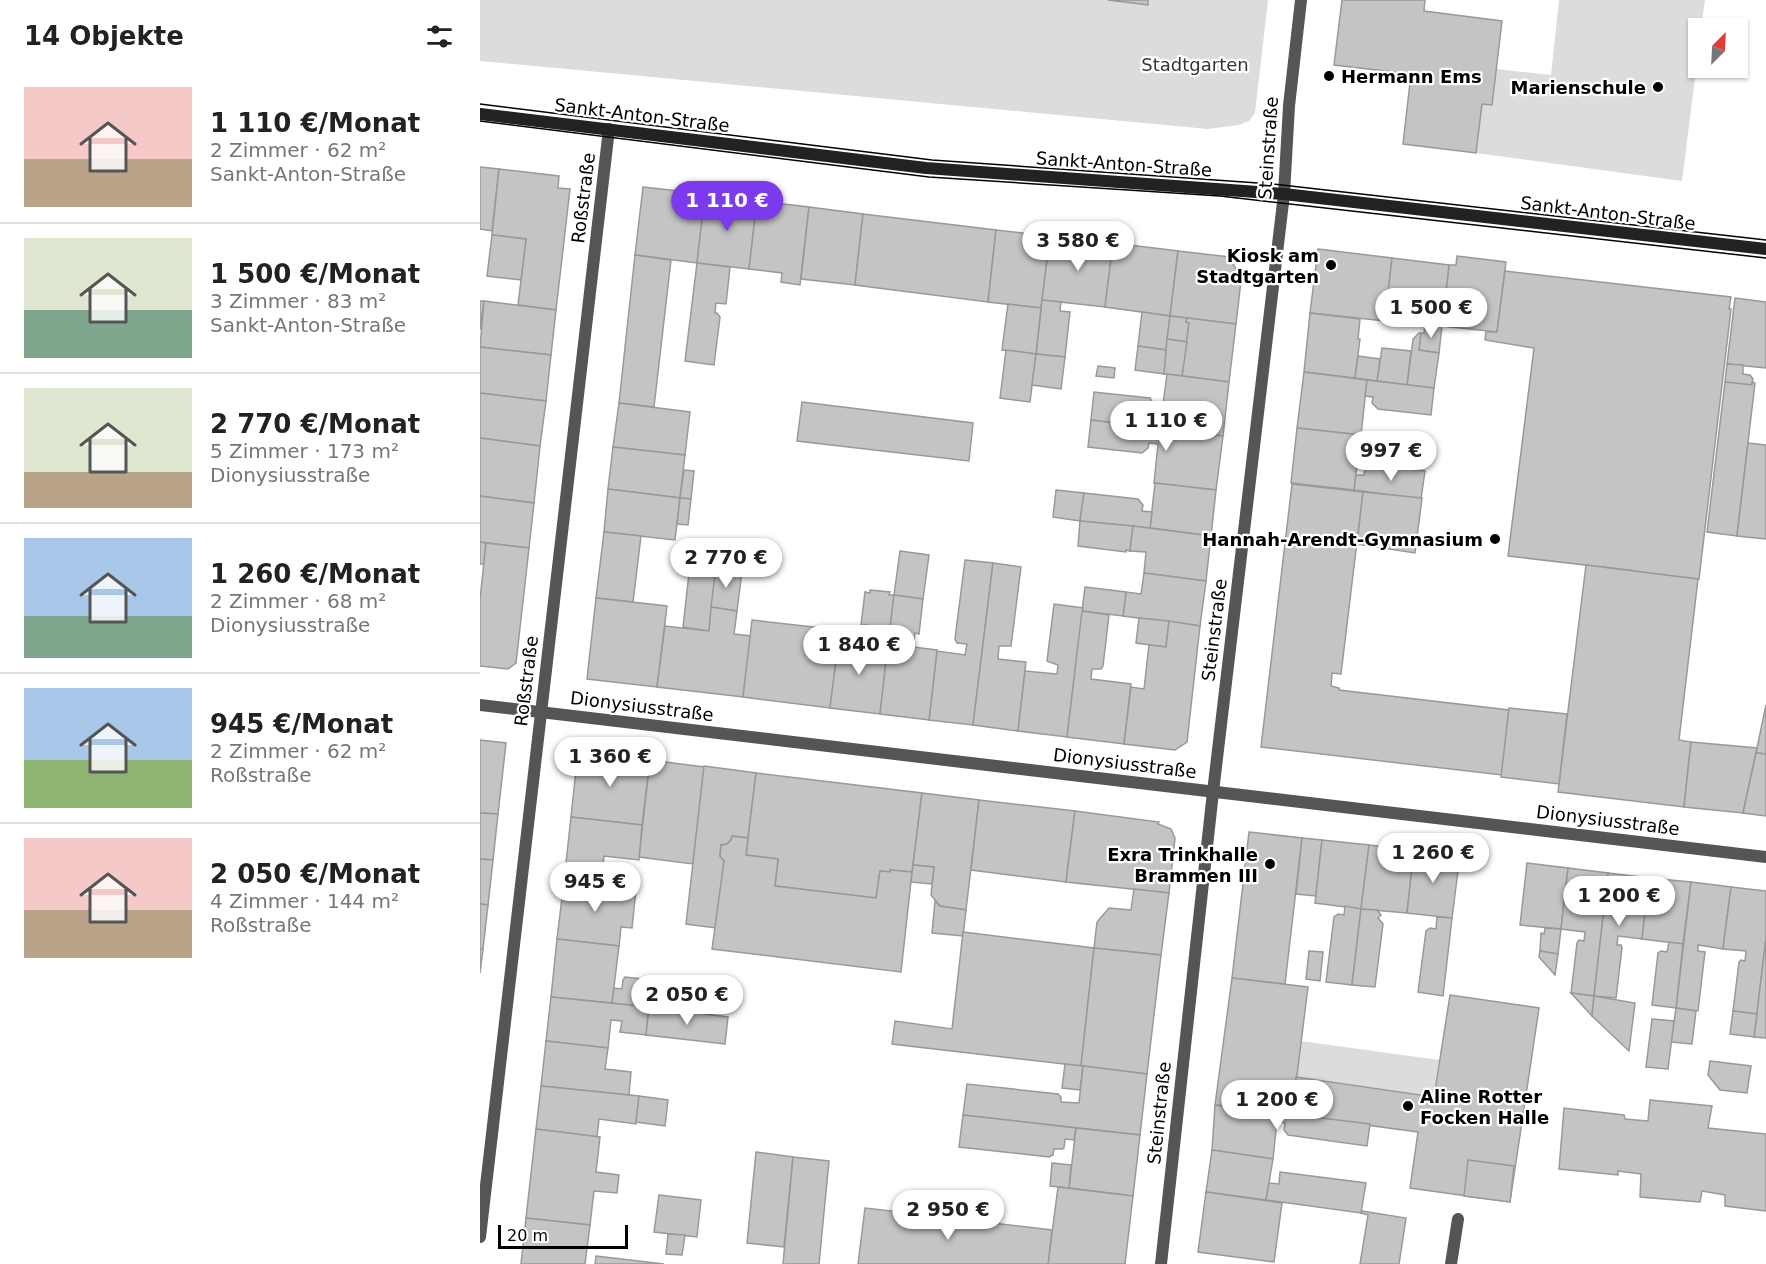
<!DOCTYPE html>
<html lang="de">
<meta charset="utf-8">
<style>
:root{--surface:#fff;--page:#f2f2f2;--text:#222;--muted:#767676;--line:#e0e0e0;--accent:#7c3aed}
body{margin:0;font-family:"DejaVu Sans",sans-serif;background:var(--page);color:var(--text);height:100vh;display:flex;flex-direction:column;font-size:22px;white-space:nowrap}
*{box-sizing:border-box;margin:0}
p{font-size:20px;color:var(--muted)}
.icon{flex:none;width:33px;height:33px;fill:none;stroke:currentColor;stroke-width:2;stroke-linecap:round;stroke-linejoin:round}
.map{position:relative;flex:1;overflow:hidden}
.details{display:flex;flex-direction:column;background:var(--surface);width:480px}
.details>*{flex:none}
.needle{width:39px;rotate:24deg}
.buttons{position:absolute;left:1208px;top:18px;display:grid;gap:12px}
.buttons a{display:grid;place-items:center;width:60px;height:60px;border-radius:0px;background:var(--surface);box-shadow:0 2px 4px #0004;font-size:30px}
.scale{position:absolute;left:18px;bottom:15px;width:130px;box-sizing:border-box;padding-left:6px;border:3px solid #000;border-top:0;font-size:16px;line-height:21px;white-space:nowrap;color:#000;-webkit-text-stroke:4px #fff;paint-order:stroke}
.price{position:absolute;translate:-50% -51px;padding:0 14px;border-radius:21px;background:#fff;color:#222;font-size:20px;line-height:39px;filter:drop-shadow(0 2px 3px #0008)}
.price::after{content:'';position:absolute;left:50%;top:36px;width:18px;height:14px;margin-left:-9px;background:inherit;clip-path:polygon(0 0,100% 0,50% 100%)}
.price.selected{background:var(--accent);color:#fff}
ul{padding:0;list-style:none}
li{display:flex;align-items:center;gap:18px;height:150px;padding:0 24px}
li+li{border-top:2px solid var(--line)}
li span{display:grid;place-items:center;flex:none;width:168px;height:120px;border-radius:0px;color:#555}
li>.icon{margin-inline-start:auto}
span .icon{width:72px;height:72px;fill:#fffc;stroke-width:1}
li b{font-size:26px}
h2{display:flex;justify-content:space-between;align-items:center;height:72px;padding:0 24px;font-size:26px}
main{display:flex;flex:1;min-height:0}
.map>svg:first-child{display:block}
.green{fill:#dcdcdc}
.building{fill:#c4c4c4;stroke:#999;stroke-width:1.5}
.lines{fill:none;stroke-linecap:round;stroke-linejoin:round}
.lane{stroke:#555;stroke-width:12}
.street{stroke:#555;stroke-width:12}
.secondary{stroke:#222;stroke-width:12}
.tram{stroke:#000;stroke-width:1.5}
.poi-dot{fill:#000;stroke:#fff;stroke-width:2}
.labels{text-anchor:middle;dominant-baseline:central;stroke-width:4.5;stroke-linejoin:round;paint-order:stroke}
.park-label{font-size:18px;fill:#333;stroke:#fff}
.poi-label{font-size:18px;font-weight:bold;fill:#000;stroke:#fff;text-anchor:end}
.street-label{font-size:18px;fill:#000;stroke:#fff}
</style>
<main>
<section class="details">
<h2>14 Objekte<svg class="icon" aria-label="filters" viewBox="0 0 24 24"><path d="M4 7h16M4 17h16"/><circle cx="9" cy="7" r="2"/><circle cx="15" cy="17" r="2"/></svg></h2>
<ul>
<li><span style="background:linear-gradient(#f6c9c9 60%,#b9a48a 0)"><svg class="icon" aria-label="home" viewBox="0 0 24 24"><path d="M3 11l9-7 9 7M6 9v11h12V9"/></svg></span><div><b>1 110 €/Monat</b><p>2 Zimmer · 62 m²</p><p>Sankt-Anton-Straße</p></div></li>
<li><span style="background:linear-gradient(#dfe7d0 60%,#7fa58c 0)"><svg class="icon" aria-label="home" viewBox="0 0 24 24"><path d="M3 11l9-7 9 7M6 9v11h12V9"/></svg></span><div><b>1 500 €/Monat</b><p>3 Zimmer · 83 m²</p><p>Sankt-Anton-Straße</p></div></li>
<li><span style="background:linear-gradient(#dfe7d0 70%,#b9a48a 0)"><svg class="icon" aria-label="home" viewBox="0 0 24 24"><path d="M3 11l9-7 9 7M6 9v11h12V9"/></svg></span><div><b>2 770 €/Monat</b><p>5 Zimmer · 173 m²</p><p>Dionysiusstraße</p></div></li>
<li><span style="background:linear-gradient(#a9c7e8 65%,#7fa58c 0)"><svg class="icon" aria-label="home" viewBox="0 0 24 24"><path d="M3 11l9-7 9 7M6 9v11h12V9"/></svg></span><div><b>1 260 €/Monat</b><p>2 Zimmer · 68 m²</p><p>Dionysiusstraße</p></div></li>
<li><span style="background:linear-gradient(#a9c7e8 60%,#8fb573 0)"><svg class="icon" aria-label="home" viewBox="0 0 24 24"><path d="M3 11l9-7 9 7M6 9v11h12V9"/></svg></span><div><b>945 €/Monat</b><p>2 Zimmer · 62 m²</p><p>Roßstraße</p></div></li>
<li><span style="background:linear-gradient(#f6c9c9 60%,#b9a48a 0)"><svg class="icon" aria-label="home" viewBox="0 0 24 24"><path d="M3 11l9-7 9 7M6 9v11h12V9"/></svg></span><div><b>2 050 €/Monat</b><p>4 Zimmer · 144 m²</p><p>Roßstraße</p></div></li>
</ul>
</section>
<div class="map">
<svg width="1286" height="1264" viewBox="0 0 1286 1264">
<rect width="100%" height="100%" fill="#fff"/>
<g class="green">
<polygon points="0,0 788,0 775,113 769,121 759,125 728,129 0,61"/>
<polygon points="1079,0 1225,0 1221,28 1218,28 1218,54 1202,181 996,153 1002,104 1012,105 1016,69 1071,75"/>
<polygon points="821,1041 959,1060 954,1097 816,1077"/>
</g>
<g class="building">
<polygon points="628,0 668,0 668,5"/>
<polygon points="862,0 945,0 944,11 1022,21 1012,105 1002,104 996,153 923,144 931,74 854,65"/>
<polygon points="0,167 19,169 12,231 0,229"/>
<polygon points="19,169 79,176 78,188 90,189 76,310 38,305 46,239 12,235"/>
<polygon points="163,187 225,194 217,263 155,255"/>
<polygon points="225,194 277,201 269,269 217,263"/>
<polygon points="277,201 329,207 320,285 301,282 302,273 269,269"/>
<polygon points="329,207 383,214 375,285 321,279"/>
<polygon points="383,214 516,230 508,302 375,285"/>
<polygon points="516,230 570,236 561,308 508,302"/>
<polygon points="12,235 46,239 41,280 7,276"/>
<polygon points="570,236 633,243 625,307 562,300"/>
<polygon points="633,243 698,251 690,316 625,307"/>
<polygon points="838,249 912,258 905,321 830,313"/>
<polygon points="698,251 750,257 750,260 758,271 762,272 756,324 690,316"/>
<polygon points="155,255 191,260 174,407 139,403"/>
<polygon points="977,256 1026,262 1017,332 962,326 969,265 976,265"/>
<polygon points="912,258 969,265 962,326 905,320"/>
<polygon points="217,263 250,267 246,304 236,303 235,313 237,313 240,317 234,365 205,361"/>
<polygon points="1025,271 1251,297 1249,309 1251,309 1219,579 1156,573 1156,571 1028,556 1054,348 1005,340 1006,332 1017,332"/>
<polygon points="1255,298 1286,302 1286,368 1247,364"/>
<polygon points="562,300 581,302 580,311 590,312 585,357 556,354"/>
<polygon points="0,301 4,301 0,330"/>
<polygon points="4,301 76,310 71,355 0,347"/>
<polygon points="528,304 561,308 556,354 522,350"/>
<polygon points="662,312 690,316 686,350 658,346"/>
<polygon points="830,313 880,319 878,339 880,339 875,378 824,372"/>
<polygon points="690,316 707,318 706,322 709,323 707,342 687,339"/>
<polygon points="707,318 756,324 749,382 702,376 709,323 706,322"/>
<polygon points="945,324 962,326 959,353 939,350 941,333 944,333"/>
<polygon points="939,333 941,333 939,350 959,353 954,388 927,385 933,339"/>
<polygon points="687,339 707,342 702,376 684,374"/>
<polygon points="658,346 686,350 684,374 655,370"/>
<polygon points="0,347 71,355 66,401 0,393"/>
<polygon points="902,348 931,351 927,385 897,381"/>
<polygon points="526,350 556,354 550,402 520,398"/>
<polygon points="556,354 585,357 581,389 552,385"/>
<polygon points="878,356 900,359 897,381 875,378"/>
<polygon points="1247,364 1263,365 1263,374 1270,375 1273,379 1272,385 1245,382"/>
<polygon points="618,366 635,368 634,378 616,376"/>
<polygon points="824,372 887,380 881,435 817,428"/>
<polygon points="687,374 749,382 743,436 611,420 614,392 670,398 674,405 674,411 682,412"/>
<polygon points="887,380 954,388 951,415 898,409 892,403 893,397 885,396"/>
<polygon points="1245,382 1272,385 1272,382 1275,383 1257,536 1227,532"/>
<polygon points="0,393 66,401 60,446 0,438"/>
<polygon points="322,402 493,423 489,461 317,441"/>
<polygon points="139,403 210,412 205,455 133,447"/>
<polygon points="611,420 743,436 736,490 674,483 678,444 669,443 668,448 662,453 608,447"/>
<polygon points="817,428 881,435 874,490 811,483"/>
<polygon points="0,438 60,446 54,503 0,496"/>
<polygon points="1268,443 1286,445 1286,539 1257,536"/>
<polygon points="133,447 205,455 200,498 128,489"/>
<polygon points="891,465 945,471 941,499 874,490 876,475 884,475 885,469"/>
<polygon points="204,470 214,471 211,499 200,498"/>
<polygon points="675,483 736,490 731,536 670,528"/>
<polygon points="812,484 883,492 861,674 852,673 851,686 859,688 859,690 1029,710 1022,775 781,747"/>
<polygon points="128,489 200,498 195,540 124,532"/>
<polygon points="576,490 604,493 600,521 573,517"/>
<polygon points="883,492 942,498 935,553 877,544"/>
<polygon points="604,493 658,499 663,505 662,511 672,512 670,528 600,521"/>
<polygon points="0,496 54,503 49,548 0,542"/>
<polygon points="200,498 211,499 208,525 197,524"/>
<polygon points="600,521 653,526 650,551 646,550 646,552 598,546"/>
<polygon points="653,526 731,536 726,581 664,573 666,552 650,551"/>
<polygon points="124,532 161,536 153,602 116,598"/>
<polygon points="0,542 6,543 4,564 0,564"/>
<polygon points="6,543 49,548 36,663 28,669 0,666 0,599"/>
<polygon points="420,551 449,555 443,599 414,595"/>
<polygon points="485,560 513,563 493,725 449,720 457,651 485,655 487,644 477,643 475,639"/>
<polygon points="513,563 541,567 531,646 519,646 518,659 546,662 538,731 493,725"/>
<polygon points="210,564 236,567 229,631 203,627"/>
<polygon points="1106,565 1218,579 1199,740 1211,742 1204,807 1078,792"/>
<polygon points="236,567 262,571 257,611 231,607"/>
<polygon points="664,573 726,581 720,626 643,616 646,592 661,594"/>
<polygon points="605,587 646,592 643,616 602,611"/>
<polygon points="390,590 410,592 409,595 414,595 408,645 386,642 388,625 381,625 385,592 390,593"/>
<polygon points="414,595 443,599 439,634 435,633 433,647 408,644"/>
<polygon points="116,598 187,606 177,687 107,679"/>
<polygon points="574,604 603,608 587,737 538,731 545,671 577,674 578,665 567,661"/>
<polygon points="231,607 257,611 254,634 271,636 263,697 177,687 185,626 229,631"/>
<polygon points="602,611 629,615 623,666 621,669 612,669 611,679 651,684 644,744 587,737"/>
<polygon points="659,618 689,621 686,647 656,643"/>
<polygon points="272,620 360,630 350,708 263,697"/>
<polygon points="689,621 720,626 707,742 695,750 644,744 651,687 664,689 669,645 686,647"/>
<polygon points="359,638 408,645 400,714 350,708"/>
<polygon points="408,644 457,650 449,720 400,714"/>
<polygon points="1286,705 1286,754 1276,753 1277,748"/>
<polygon points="1029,708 1087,714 1079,784 1021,777"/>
<polygon points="0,740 26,743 18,814 0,813"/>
<polygon points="1211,742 1277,748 1263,813 1204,807"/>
<polygon points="98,751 170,760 162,825 91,817"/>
<polygon points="1276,753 1286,754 1286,816 1263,813"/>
<polygon points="170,760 224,767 213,864 159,857"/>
<polygon points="224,766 276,773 268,838 252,836 251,840 247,844 241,845 240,856 244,861 236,928 206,924"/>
<polygon points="276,773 442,793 432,872 410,870 410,872 400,871 396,898 295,886 298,859 266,855"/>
<polygon points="442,793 499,800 486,910 460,906 451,895 454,867 433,865"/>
<polygon points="499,800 595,811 586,882 491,870"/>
<polygon points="595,811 679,822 678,824 691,829 695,838 689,893 586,882"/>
<polygon points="0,813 18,814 13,860 0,859"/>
<polygon points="91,817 162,825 159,860 124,856 121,886 84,881"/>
<polygon points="769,832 822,838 805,984 752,978"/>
<polygon points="252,836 268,838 266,855 298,859 295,886 396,898 400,871 410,872 410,870 432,872 421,972 232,949 244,861 240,856 241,845 247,844 251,840"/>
<polygon points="822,838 842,840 836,896 816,894"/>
<polygon points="842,840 889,845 881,909 835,903"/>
<polygon points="889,845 934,850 927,913 881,909"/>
<polygon points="934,850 980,855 972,918 927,913"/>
<polygon points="0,859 13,860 8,905 0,904"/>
<polygon points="1047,863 1088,868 1081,929 1040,925"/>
<polygon points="433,865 454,867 452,884 431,882"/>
<polygon points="1088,868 1128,873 1114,996 1091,993 1097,943 1099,940 1104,941 1105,932 1081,929"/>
<polygon points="1128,873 1169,878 1162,939 1138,936 1137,945 1141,945 1142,948 1136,998 1114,996"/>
<polygon points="1169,878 1211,882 1203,944 1162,939"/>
<polygon points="84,881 156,890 152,928 141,927 139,946 77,939"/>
<polygon points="1211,882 1251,887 1243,949 1218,945 1218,951 1225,952 1218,1011 1196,1008"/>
<polygon points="1251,887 1286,891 1286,938 1277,1014 1253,1011 1259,962 1261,960 1265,961 1266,951 1243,949"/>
<polygon points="654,889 689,893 681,955 614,948 617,922 629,908 651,910"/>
<polygon points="455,901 460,906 486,910 483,936 452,933"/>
<polygon points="0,904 8,905 3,949 0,949"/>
<polygon points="865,906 881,909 872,985 846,982 854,917 858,914 864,915"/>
<polygon points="881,909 897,910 901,915 898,918 903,924 895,987 872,985"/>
<polygon points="957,917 972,918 963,996 938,992 946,931 950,928 956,929"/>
<polygon points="1065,928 1081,929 1078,954 1060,951 1061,933 1064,934"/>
<polygon points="483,932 614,948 601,1066 412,1044 415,1021 472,1029"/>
<polygon points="1286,938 1286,1038 1274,1037"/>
<polygon points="77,939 139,946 132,1003 71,997"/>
<polygon points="1189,942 1203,944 1196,1008 1172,1005 1178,953 1181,951 1187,952"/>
<polygon points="614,948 681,955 667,1074 601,1066"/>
<polygon points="0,949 3,949 0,973"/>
<polygon points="829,951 843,952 840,981 826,979"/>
<polygon points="1060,951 1078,954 1075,975 1059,957"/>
<polygon points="145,977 208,984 205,1012 132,1003 134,988 142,989 143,980"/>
<polygon points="752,978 828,987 812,1115 735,1105"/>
<polygon points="1091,993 1114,996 1112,1016"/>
<polygon points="970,995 1059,1008 1030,1202 930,1188 938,1132 812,1115 816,1077 954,1097"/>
<polygon points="1114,996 1155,1003 1149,1051 1112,1016"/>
<polygon points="71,997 169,1007 166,1035 140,1032 142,1021 131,1020 128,1048 66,1041"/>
<polygon points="169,1007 248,1017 245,1044 166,1035"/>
<polygon points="1196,1008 1216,1011 1212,1044 1191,1042"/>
<polygon points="1253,1011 1277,1014 1274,1037 1250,1034"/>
<polygon points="1172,1019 1194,1021 1188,1069 1166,1067"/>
<polygon points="66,1041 128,1048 125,1069 151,1072 149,1095 61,1086"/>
<polygon points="1230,1061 1271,1066 1267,1093 1240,1090 1228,1075"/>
<polygon points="585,1064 603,1066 600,1090 582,1088"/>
<polygon points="603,1066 667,1074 660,1135 483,1115 487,1084 578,1094 581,1097 581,1102 599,1103"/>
<polygon points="61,1086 159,1096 156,1122 156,1124 119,1119 117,1137 56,1129"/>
<polygon points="159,1096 188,1100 185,1126 156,1122"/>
<polygon points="1170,1100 1232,1106 1228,1128 1286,1134 1286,1211 1245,1206 1245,1195 1222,1191 1220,1202 1160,1197 1161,1174 1138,1171 1138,1175 1079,1169 1084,1108 1144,1115 1145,1119 1168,1121"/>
<polygon points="735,1105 890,1124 887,1146 808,1135 804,1130 805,1123 797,1121 793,1159 732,1150"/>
<polygon points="483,1115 596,1128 594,1140 585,1139 584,1148 582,1149 574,1149 573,1155 569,1157 479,1147"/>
<polygon points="596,1128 660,1135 653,1196 589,1188"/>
<polygon points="56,1129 120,1137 116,1172 139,1175 137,1193 114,1191 110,1225 46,1218"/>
<polygon points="732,1150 793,1159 786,1200 726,1192"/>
<polygon points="276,1152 313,1157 304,1247 267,1243"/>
<polygon points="313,1157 349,1161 339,1264 303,1264"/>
<polygon points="988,1160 1034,1166 1030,1202 984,1196"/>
<polygon points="572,1163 591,1165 589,1188 570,1186"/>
<polygon points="800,1172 886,1183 881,1213 786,1200 789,1183 799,1184"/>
<polygon points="578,1187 653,1196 645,1264 568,1264"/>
<polygon points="726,1192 802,1203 794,1262 718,1252"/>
<polygon points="179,1195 221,1200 217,1237 174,1232"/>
<polygon points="385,1208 572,1230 568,1264 378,1264"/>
<polygon points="882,1211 926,1218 919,1264 880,1264 888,1215 881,1213"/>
<polygon points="46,1218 110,1225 105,1264 41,1264"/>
<polygon points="188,1234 205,1235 202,1255 186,1254"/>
<polygon points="116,1256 184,1264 115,1264"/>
</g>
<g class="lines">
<polyline class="lane" points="971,1264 978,1219"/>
<g class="street">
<polyline points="0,705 1286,857"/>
<polyline points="0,1237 129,129"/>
<polyline points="681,1264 733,792 804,194 809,106 821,0"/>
</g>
<polyline class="secondary" points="0,114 446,168 804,194 1286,249"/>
<g class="tram">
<polyline points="0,104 452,160 793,184 1286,240"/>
<polyline points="0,121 449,177 740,196 1286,258"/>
</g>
</g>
<g class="poi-dot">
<circle cx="849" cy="76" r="6"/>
<circle cx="1178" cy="87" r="6"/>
<circle cx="851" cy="265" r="6"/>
<circle cx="1015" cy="539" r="6"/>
<circle cx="790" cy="864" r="6"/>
<circle cx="928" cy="1106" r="6"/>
</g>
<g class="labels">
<g class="park-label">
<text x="715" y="64">Stadtgarten</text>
</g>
<g class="poi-label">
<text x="861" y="76" text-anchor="start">Hermann Ems</text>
<text x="1166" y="87">Marienschule</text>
<text x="839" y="255">Kiosk am<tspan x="839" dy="21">Stadtgarten</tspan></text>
<text x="1003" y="539">Hannah-Arendt-Gymnasium</text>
<text x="778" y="854">Exra Trinkhalle<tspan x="778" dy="21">Brammen III</tspan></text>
<text x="940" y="1096" text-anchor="start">Aline Rotter<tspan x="940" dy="21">Focken Halle</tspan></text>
</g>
<g class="street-label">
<text transform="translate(162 115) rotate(7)">Sankt-Anton-Straße</text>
<text transform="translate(788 148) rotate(-86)">Steinstraße</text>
<text transform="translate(644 164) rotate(4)">Sankt-Anton-Straße</text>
<text transform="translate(103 198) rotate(-83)">Roßstraße</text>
<text transform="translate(1128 213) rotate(7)">Sankt-Anton-Straße</text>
<text transform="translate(734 630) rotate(-83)">Steinstraße</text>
<text transform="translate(46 681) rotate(-83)">Roßstraße</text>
<text transform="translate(162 706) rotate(7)">Dionysiusstraße</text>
<text transform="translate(645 763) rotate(7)">Dionysiusstraße</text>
<text transform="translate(1128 820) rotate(7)">Dionysiusstraße</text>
<text transform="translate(679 1113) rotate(-84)">Steinstraße</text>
</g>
</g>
</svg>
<div class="buttons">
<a><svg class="needle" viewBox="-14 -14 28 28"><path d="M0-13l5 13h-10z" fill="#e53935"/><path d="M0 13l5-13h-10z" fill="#767676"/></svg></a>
</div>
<div class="scale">20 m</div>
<b class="price selected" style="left:247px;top:232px">1 110 €</b>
<b class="price" style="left:598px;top:272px">3 580 €</b>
<b class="price" style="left:951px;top:339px">1 500 €</b>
<b class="price" style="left:686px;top:452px">1 110 €</b>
<b class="price" style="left:911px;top:482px">997 €</b>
<b class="price" style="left:246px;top:589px">2 770 €</b>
<b class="price" style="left:379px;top:676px">1 840 €</b>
<b class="price" style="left:130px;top:788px">1 360 €</b>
<b class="price" style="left:953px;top:884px">1 260 €</b>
<b class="price" style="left:115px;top:913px">945 €</b>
<b class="price" style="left:1139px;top:927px">1 200 €</b>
<b class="price" style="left:207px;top:1026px">2 050 €</b>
<b class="price" style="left:797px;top:1131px">1 200 €</b>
<b class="price" style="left:468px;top:1241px">2 950 €</b>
</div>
</main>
